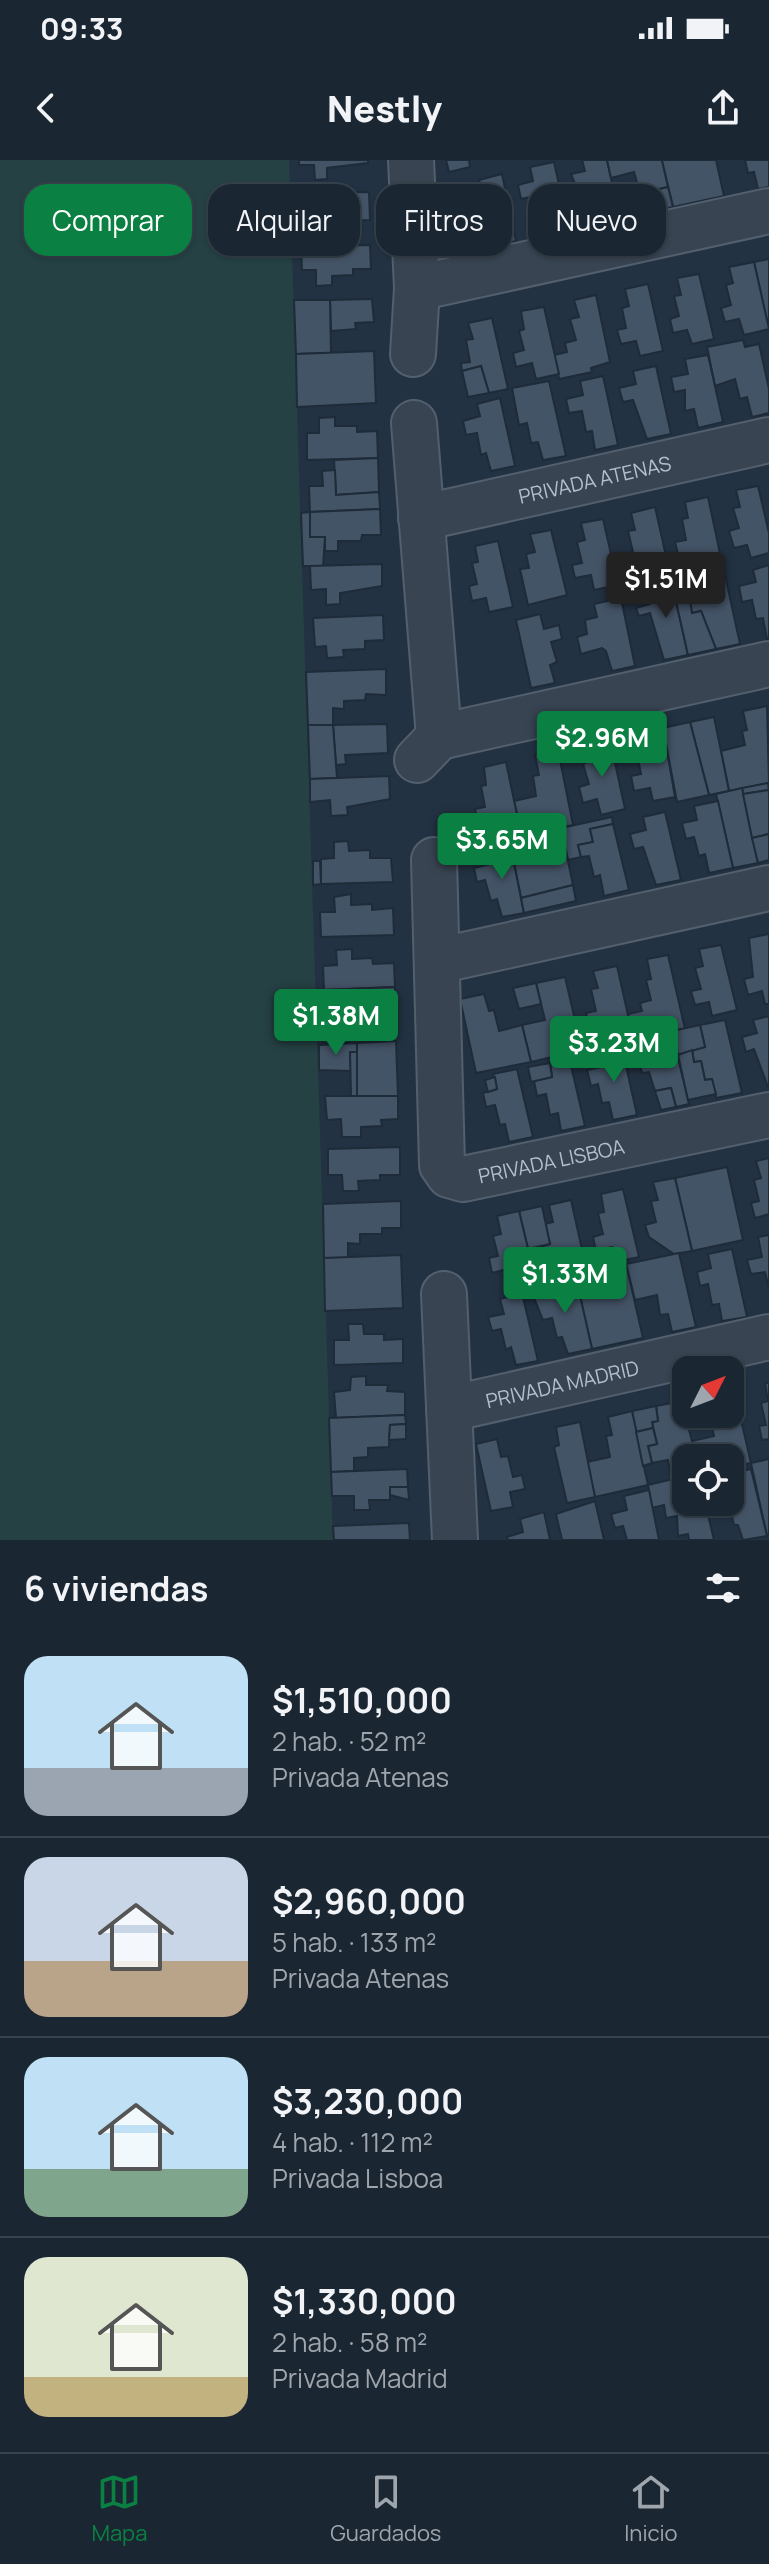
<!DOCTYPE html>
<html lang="es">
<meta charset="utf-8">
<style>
:root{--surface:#1a2632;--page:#232e3a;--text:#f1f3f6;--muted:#9fa5ac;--line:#38434d;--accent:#0b8043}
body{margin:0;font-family:Manrope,sans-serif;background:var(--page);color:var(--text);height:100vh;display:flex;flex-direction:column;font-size:30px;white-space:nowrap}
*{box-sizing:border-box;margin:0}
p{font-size:26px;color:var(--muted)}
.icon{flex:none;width:44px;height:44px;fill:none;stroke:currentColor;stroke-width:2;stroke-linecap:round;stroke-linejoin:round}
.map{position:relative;height:1380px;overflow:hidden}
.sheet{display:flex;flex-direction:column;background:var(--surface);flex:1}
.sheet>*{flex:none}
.top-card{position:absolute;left:24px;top:24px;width:722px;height:72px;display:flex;gap:16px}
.needle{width:52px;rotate:48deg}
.buttons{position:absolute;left:672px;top:1196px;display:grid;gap:16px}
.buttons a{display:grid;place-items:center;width:72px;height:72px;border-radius:16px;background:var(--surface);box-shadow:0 2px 6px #0004,0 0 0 2px var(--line);font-size:40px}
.price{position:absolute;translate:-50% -68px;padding:0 18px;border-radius:8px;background:var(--accent);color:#fff;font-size:26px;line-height:52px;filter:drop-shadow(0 2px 4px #0008)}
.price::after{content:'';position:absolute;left:50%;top:48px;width:24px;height:18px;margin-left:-12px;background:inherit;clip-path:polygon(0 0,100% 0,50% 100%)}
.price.active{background:#222;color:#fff}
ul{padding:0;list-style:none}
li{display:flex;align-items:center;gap:24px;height:200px;padding:0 24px}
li+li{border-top:2px solid var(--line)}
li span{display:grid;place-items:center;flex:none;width:224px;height:160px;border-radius:24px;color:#555}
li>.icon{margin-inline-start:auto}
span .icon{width:96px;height:96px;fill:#fffc;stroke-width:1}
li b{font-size:34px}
h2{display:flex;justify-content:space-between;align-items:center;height:96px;padding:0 24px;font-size:34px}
.chip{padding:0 28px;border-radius:24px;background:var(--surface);box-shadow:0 2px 6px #0004,0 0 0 2px var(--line);font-size:28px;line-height:72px}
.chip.active{background:var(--accent);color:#fff}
.status{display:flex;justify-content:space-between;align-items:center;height:56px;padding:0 40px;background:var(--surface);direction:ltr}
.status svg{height:22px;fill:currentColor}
header{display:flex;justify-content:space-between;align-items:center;height:104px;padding:0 24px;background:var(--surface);font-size:36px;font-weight:800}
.dock{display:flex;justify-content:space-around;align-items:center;height:112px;border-top:2px solid var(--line);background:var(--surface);font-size:22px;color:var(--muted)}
.dock a{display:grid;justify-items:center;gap:4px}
.dock .active{color:var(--accent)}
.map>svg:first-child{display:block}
.green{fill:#254144}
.building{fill:#445467;stroke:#1e2b39;stroke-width:2}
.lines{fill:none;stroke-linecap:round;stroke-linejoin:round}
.street-casing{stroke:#535f6c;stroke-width:48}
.street{stroke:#384452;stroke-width:44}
.labels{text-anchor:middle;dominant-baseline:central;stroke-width:6;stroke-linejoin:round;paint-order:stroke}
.street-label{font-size:20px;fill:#b5bfcc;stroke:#1c2938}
</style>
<div class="status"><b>09:33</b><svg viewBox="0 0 49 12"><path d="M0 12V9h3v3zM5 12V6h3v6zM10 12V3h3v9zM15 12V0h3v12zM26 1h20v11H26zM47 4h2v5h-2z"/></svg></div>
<header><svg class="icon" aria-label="back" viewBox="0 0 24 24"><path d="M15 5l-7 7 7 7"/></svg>Nestly<svg class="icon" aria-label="share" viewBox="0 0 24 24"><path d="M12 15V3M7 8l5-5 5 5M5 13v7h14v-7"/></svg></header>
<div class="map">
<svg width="769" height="1380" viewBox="0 0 769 1380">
<rect width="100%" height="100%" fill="#233243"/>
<polygon class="green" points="0,0 289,0 333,1380 0,1380"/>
<g class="building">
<polygon points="299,0 368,0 368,3 327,8 327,19 315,20 314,5 299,5"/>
<polygon points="446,0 469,0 470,7 449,12"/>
<polygon points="582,0 607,0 620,59 596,64 591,44 584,46 571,14 585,11"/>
<polygon points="607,0 662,0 668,27 640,33 634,12 611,18"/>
<polygon points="662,0 716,0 724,36 673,47"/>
<polygon points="745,0 769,0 769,27 758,29 754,12 748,13"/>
<polygon points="554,2 569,70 545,75 541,56 535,58 530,37 521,39 518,25 533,21 530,7"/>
<polygon points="502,14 516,81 495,86 490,69 484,72 477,48 468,50 465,37 482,32 479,20"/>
<polygon points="668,27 673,47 648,53 643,33"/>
<polygon points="369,32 370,60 337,61 337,66 319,67 318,54 304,55 303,33"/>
<polygon points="291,33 303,33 304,55 318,54 320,86 292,87"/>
<polygon points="370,85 371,109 353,109 353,115 332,116 332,125 316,126 316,110 302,110 301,86"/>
<polygon points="769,99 769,170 754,102"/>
<polygon points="754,102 769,169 744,175 739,159 725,162 721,148 731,145 726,125 733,123 729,107"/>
<polygon points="699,114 714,179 692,184 687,170 673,173 670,159 679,156 674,136 681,135 677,118"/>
<polygon points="648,124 663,191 640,196 636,181 621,184 617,170 626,168 622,148 629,146 625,129"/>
<polygon points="596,135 610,202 591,208 592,212 559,219 554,195 567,192 565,183 576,180 570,159 579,157 574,140"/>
<polygon points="372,139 374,162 355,163 356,169 331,171 330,140"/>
<polygon points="294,140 330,140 331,193 296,194"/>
<polygon points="544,147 559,214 536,219 532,203 516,207 513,193 524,190 519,171 524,169 521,151"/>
<polygon points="492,158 508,229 489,233 481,206 462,211 461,203 470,202 466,180 473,179 468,163"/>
<polygon points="743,180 745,187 759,184 769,229 769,253 752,257 747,237 740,239 735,219 715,226 707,187"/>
<polygon points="374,191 376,243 297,247 296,194"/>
<polygon points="708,195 723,262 698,268 694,249 685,251 685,230 674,232 671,217 688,214 685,199"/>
<polygon points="481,206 489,233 468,237 462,211"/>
<polygon points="656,206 671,274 647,279 633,240 623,242 619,228 636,224 633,211"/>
<polygon points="603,216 618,285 595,290 592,271 586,272 582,251 569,253 566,239 583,235 580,221"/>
<polygon points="549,221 566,296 543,300 538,282 531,283 527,263 519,265 512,228"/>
<polygon points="500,238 515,306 491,311 486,293 481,295 477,273 466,275 463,261 480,256 477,244"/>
<polygon points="335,257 335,266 357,266 357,272 377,271 378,298 307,300 307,273 319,273 319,258"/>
<polygon points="378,298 379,332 336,335 334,300"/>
<polygon points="335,310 336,335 379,332 380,349 310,352 309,326 323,326 322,311"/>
<polygon points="758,326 769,373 769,393 751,398 747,385 734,388 729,371 739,368 733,348 740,347 736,330"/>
<polygon points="708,337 722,403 698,408 696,394 679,398 675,382 686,380 682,359 688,358 685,342"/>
<polygon points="655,347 670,414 646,420 642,405 628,408 624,394 633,392 628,371 635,370 631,353"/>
<polygon points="380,349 381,375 362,375 361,381 338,381 338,391 325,391 325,377 310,377 310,352"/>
<polygon points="301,353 310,352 310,377 325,377 323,406 303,406"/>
<polygon points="603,359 618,425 594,430 591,415 575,418 572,405 582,403 577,382 585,380 581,363"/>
<polygon points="551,370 567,435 528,445 520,409 529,408 526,394 535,392 530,374"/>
<polygon points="498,381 513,447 489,452 486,438 472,441 469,426 477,424 472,403 478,402 475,386"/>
<polygon points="382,404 382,426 340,433 340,444 326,445 326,429 311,430 310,406"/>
<polygon points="769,405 769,478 767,479 763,458 756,459 752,440 742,442 739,426 756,422 753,410"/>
<polygon points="725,415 740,484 716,489 701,451 692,453 688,437 705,433 701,420"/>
<polygon points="671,419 688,495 664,500 650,453 639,456 636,448 650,444 651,423"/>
<polygon points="689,433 692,453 701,451 716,489 688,495 675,437"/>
<polygon points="621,438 635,506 612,511 606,491 602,488 581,494 577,477 587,474 585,460 597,457 594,444"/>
<polygon points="540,454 544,469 559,465 562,479 551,482 557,502 550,505 555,523 531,528 516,460"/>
<polygon points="383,455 384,480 365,481 365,489 343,490 344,497 327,498 326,486 315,487 313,458"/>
<polygon points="386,509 386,535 366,534 365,540 344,541 344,549 333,548 333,565 308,565 306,512"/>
<polygon points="767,546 769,623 729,631 721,591 745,585 742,571 747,570 743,551"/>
<polygon points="714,557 729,631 709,635 690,562"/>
<polygon points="690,562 709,635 677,642 663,568"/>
<polygon points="387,564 388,593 345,595 346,604 336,605 333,565"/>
<polygon points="308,565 333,565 337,618 310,619"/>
<polygon points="663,568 675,637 653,641 650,628 634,631 631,616 641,614 637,594 643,592 640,573"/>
<polygon points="610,580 625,649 601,655 597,639 583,643 579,627 589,624 583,604 590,601 585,585"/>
<polygon points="558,590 573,665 522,676 514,641 536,636 533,616 539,615 535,595"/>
<polygon points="506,602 520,669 497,674 493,660 478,663 475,649 485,647 481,626 486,625 484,607"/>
<polygon points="389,616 390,639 347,647 348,655 331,656 330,640 310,642 310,619"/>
<polygon points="768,623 769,630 743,634 742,628"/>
<polygon points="742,628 758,703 733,708 716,634"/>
<polygon points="769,630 769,674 752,678 743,634"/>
<polygon points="718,641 733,708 709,713 705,694 699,696 694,677 686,679 682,663 697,660 694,646"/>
<polygon points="665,652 681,720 656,725 643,687 634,689 630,674 646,670 643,657"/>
<polygon points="612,657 613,664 590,669 593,682 578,685 581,697 568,700 561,668"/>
<polygon points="478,658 478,663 493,660 497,674 470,681 465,662"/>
<polygon points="613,664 629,730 604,736 600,715 594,717 589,696 581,697 578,685 593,682 590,669"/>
<polygon points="561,668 573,725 521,738 509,678"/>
<polygon points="769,674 769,700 758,703 752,678"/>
<polygon points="348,681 349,691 370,690 370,698 391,698 393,722 321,724 321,699 334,698 334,682"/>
<polygon points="510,684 524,753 502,757 497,739 491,741 485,720 477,722 474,708 490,704 487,690"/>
<polygon points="313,701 320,701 321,724 313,725"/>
<polygon points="573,725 576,741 524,753 521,738"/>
<polygon points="351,734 351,745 372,744 372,750 393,748 394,775 321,777 320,752 335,752 334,737"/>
<polygon points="769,774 769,844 765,844 762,831 748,835 744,819 753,817 749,778"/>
<polygon points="721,785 737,850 712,856 709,842 695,845 691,831 701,829 695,808 703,806 699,789"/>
<polygon points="352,789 352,799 372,798 373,804 394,803 395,827 324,830 323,806 337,805 336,790"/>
<polygon points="668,795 685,869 634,880 628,854 642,851 640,843 651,840 646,820 651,819 647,799"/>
<polygon points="617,806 632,873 608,879 604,861 589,865 586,853 596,851 591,829 598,828 593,811"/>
<polygon points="565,817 582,890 531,902 522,865 545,860 536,823"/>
<polygon points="536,823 541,844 519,849 513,828"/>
<polygon points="395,827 395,852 377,853 377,860 355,861 355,870 340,871 340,854 325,855 324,830"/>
<polygon points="484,834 489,851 494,850 499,871 522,865 531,902 476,913 460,839"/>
<polygon points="769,856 769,927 768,927 754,889 746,892 742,877 757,873 753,860"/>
<polygon points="725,860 742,933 716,938 712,919 705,920 701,901 694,902 692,890 705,887 700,865"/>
<polygon points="700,865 705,887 678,895 672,871"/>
<polygon points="672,871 673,877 652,881 651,876"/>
<polygon points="651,876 652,881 673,877 689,944 676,947 671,928 655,931 649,912 642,913 634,880"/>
<polygon points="396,881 398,936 357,937 357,883"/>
<polygon points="357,883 357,892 350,892 351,911 319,910 319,885"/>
<polygon points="622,888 637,955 613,960 609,942 602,943 598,924 591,926 587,910 602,907 599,893"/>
<polygon points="692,890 694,902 701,901 705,920 712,919 716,934 688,940 678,895"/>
<polygon points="350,892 357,892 357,937 351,936"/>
<polygon points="569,897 585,966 561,971 558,953 550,955 546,934 537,936 534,921 552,917 550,902"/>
<polygon points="550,903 552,917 531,922 528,907"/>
<polygon points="517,909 533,977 509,982 505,964 500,965 495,945 486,947 483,933 497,929 493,914"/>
<polygon points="495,917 497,929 488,932 485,920"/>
<polygon points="671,928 676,947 661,950 655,931"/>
<polygon points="325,936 398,936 398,959 381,960 382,966 361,967 361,977 342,977 341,959 327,960"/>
<polygon points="400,987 400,1015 380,1015 380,1020 358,1021 359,1031 343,1031 342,1015 328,1015 328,989"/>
<polygon points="769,998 769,1054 755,1058 751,1043 759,1041 754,1020 761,1018 756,1001"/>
<polygon points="727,1007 743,1080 692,1091 675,1018"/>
<polygon points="675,1018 692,1091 674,1094 649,1077 645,1065 656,1062 651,1041 658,1040 653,1022"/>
<polygon points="623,1029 639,1097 616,1102 612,1087 596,1091 593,1077 603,1074 598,1053 604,1052 601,1034"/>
<polygon points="571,1040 587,1112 565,1117 561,1098 544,1102 540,1087 550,1084 545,1064 553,1062 549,1045"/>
<polygon points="401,1041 401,1068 382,1068 382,1074 360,1074 360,1084 348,1083 348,1098 324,1098 323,1044"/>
<polygon points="542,1046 550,1084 528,1089 519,1051"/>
<polygon points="519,1051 535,1118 510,1123 507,1109 492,1113 489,1098 498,1096 493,1076 501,1074 497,1056"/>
<polygon points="769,1075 769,1128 765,1112 751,1114 747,1100 762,1097 758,1077"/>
<polygon points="732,1089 747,1157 722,1161 719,1144 712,1145 708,1124 700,1126 697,1112 711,1108 708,1094"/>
<polygon points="679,1093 696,1167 672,1172 668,1154 660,1155 657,1135 635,1140 626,1104"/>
<polygon points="401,1095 403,1148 325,1151 324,1098"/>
<polygon points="561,1098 565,1117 548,1121 544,1102"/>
<polygon points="626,1104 643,1178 592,1189 575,1115"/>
<polygon points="577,1122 592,1189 568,1194 562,1177 557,1178 552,1158 543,1160 531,1131"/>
<polygon points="522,1133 538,1201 516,1205 511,1187 506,1190 501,1169 492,1171 488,1157 504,1154 500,1139"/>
<polygon points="348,1164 363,1164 364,1174 384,1174 384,1180 403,1179 403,1203 334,1205 334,1180 349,1180"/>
<polygon points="366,1216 366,1225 388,1225 387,1231 405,1232 405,1255 336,1258 334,1232 350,1230 351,1217"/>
<polygon points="765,1223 769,1223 769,1279 762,1280 759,1266 766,1265 761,1243 768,1241"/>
<polygon points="734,1230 751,1303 730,1307 730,1298 696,1298 692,1281 714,1276 709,1255 730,1254 730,1231"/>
<polygon points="682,1241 696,1298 686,1298 686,1313 671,1316 668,1300 652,1303 648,1286 657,1284 652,1262 658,1261 656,1246"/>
<polygon points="656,1246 658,1261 652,1262 653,1268 636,1272 632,1251"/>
<polygon points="632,1251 648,1325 595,1337 587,1302 610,1297 606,1276 612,1275 608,1257"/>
<polygon points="405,1255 406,1264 390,1265 389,1287 368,1288 368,1297 354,1298 354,1311 331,1312 329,1258"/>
<polygon points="580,1262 595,1337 567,1343 554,1287 559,1285 556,1267"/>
<polygon points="406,1264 406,1279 389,1280 390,1265"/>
<polygon points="653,1268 657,1284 648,1286 652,1303 643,1306 636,1272"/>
<polygon points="497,1279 501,1297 508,1296 513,1317 522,1315 525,1329 510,1332 513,1347 491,1351 476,1284"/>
<polygon points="769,1299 769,1376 767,1376 751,1303"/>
<polygon points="407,1309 408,1327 390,1327 390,1340 369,1340 370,1350 354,1350 354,1336 332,1336 331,1312"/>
<polygon points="751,1309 767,1376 743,1380 738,1365 734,1365 729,1343 720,1346 719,1342 730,1342 730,1313"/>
<polygon points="677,1318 679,1325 686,1323 686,1342 705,1342 714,1380 689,1380 688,1374 678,1376 677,1356 666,1358 664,1345 652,1348 648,1325"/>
<polygon points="390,1327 408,1327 409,1340 390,1335"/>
<polygon points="649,1330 659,1380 627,1380 623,1366 615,1368 611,1354 627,1350 624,1336"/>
<polygon points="595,1341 604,1380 562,1380 556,1354"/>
<polygon points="544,1352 550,1380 508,1380 507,1377 523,1372 520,1359"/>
<polygon points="409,1363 410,1380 334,1380 333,1366"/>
</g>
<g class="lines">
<defs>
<g id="street">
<polyline points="411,0 417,128 413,194"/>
<polyline points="417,128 769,51"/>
<polyline points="414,263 439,577 417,600"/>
<path id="s1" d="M 421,358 L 769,280"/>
<polyline points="439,577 769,504"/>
<path id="s2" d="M 434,700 L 442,1005 L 449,1015 L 463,1019 L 769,955"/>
<polyline points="437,801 769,728"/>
<polyline points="444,1134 455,1380"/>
<path id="s3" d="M 449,1249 L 769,1177"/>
</g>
</defs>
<use href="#street" class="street-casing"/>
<use href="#street" class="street"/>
</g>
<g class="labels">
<g class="street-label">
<text stroke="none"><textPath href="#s1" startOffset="178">PRIVADA ATENAS</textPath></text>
<text stroke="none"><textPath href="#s2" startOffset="422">PRIVADA LISBOA</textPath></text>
<text stroke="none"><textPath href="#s3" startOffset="116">PRIVADA MADRID</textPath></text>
</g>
</g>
</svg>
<div class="buttons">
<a><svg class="needle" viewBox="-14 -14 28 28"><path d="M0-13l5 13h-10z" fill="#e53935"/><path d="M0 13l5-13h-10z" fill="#9fa5ac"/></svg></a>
<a><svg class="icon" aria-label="locate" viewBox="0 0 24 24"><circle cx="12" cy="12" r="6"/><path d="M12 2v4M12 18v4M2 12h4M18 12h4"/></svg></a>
</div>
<b class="price active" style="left:666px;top:460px">$1.51M</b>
<b class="price" style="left:602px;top:619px">$2.96M</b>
<b class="price" style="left:502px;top:721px">$3.65M</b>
<b class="price" style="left:336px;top:897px">$1.38M</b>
<b class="price" style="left:614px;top:924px">$3.23M</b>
<b class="price" style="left:565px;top:1155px">$1.33M</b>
<div class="top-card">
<a class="chip active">Comprar</a>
<a class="chip">Alquilar</a>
<a class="chip">Filtros</a>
<a class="chip">Nuevo</a>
</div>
</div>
<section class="sheet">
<h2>6 viviendas<svg class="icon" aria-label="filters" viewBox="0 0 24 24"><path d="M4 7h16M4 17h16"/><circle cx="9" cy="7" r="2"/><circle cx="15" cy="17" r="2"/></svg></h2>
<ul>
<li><span style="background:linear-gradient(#bfe0f5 70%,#9aa5b1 0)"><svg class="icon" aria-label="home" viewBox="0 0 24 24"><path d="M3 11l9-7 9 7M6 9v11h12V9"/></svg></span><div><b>$1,510,000</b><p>2 hab. · 52 m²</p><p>Privada Atenas</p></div></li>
<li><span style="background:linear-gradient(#c9d6e8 65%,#b9a48a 0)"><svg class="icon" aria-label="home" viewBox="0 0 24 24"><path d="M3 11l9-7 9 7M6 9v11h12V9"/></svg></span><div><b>$2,960,000</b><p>5 hab. · 133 m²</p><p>Privada Atenas</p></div></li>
<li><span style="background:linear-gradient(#bfe0f5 70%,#7fa58c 0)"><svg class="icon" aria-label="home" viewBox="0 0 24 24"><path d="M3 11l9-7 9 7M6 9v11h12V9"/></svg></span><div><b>$3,230,000</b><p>4 hab. · 112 m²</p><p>Privada Lisboa</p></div></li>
<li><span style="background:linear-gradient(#dfe7d0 75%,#c2b280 0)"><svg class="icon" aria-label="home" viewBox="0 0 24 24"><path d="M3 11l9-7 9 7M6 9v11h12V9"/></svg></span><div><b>$1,330,000</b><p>2 hab. · 58 m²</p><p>Privada Madrid</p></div></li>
</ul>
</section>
<nav class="dock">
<a class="active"><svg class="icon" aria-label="map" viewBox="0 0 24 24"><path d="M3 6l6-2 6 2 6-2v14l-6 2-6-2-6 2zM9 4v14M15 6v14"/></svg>Mapa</a>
<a><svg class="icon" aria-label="saved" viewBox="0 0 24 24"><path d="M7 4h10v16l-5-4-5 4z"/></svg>Guardados</a>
<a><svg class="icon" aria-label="home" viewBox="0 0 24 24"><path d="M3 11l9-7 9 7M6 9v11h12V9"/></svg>Inicio</a>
</nav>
